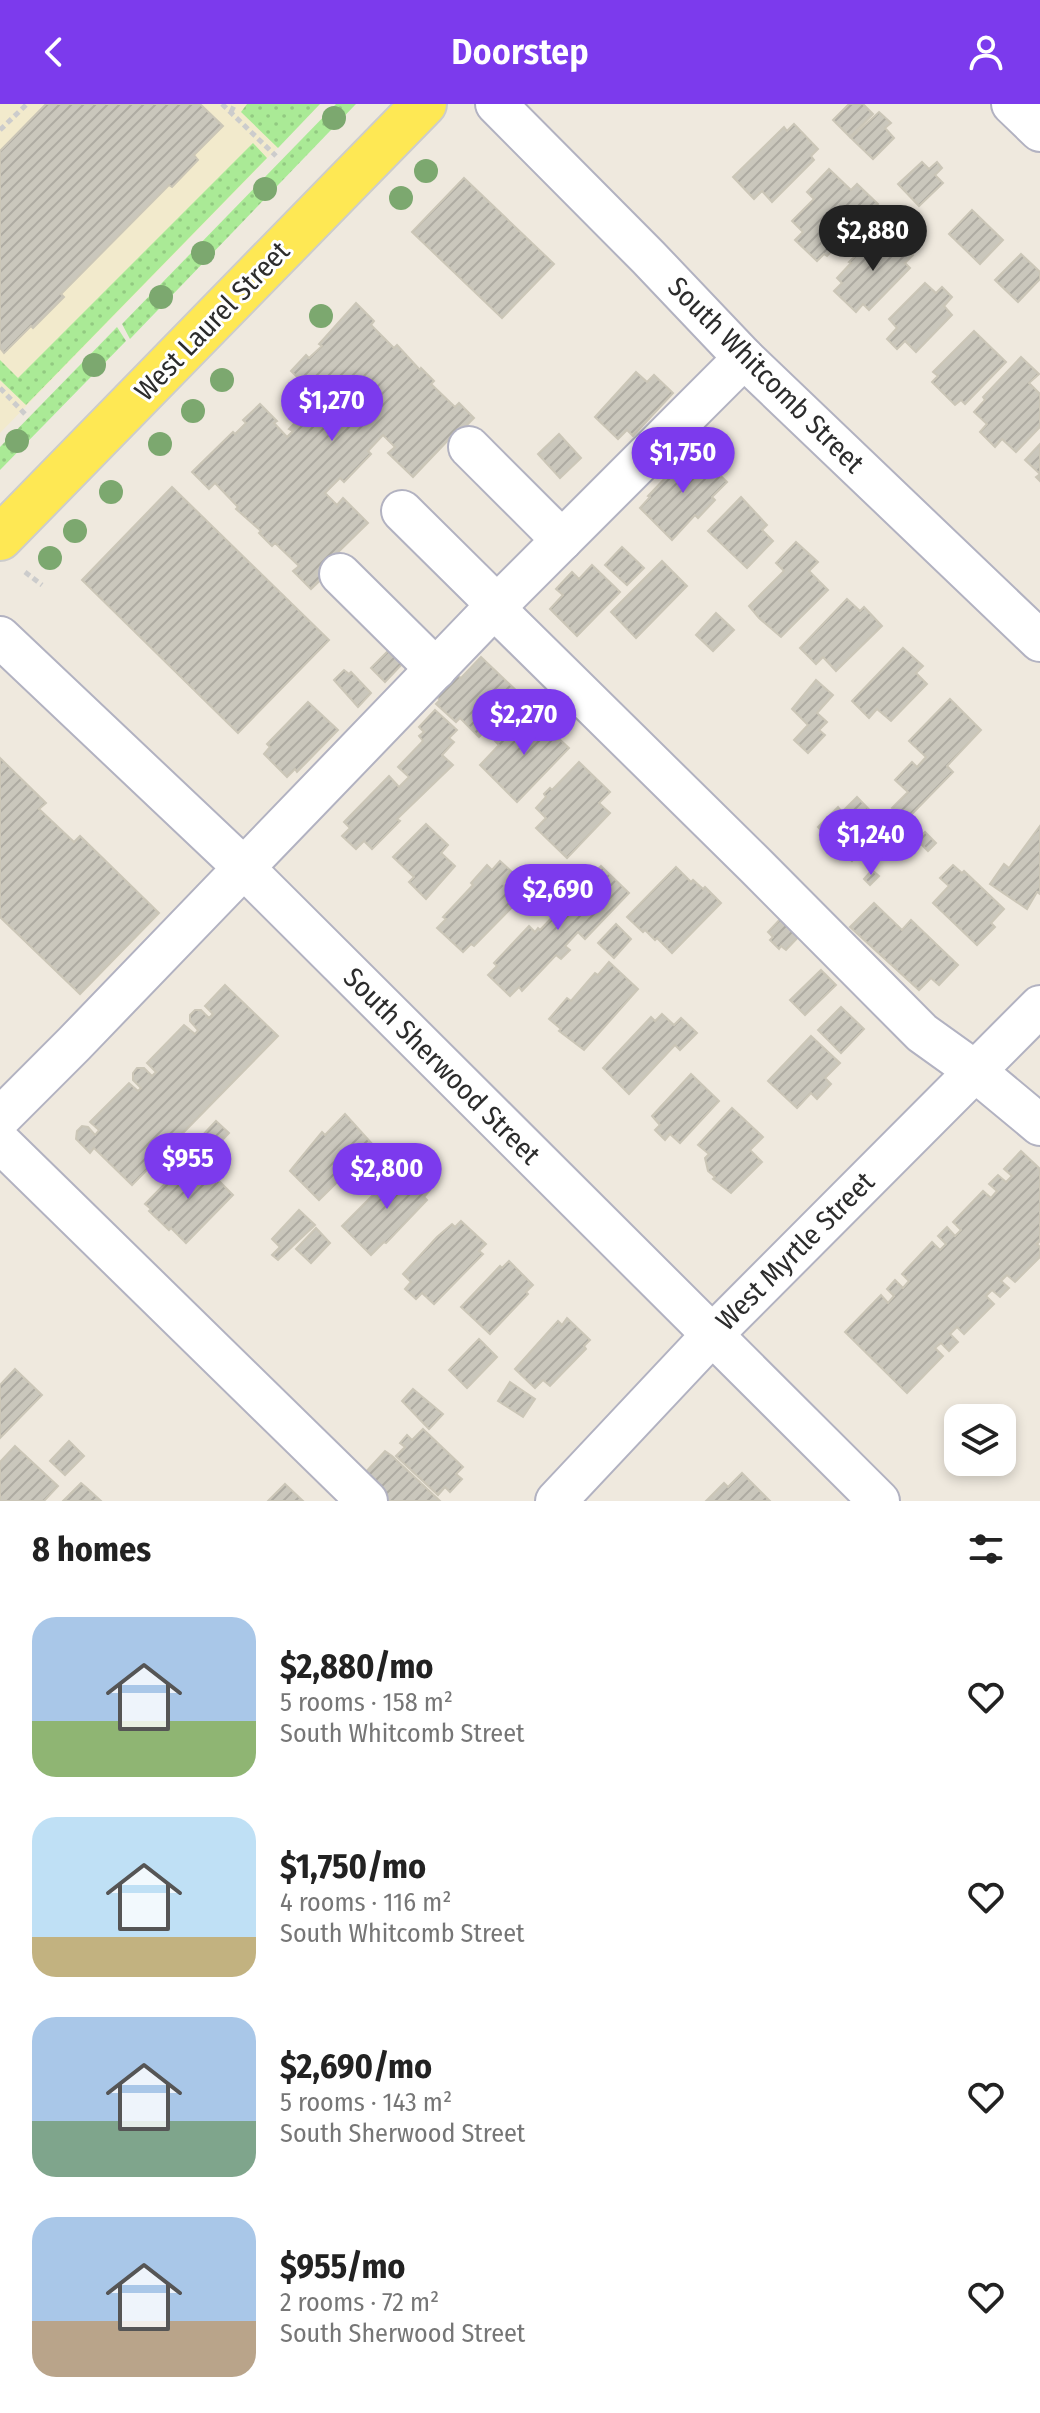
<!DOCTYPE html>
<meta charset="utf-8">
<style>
:root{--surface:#fff;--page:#f6f6f6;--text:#222;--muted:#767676;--accent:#7c3aed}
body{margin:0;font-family:"Fira Sans Condensed",sans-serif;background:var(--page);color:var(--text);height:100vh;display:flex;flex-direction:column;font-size:30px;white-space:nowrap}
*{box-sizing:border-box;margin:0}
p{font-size:26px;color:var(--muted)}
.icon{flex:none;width:44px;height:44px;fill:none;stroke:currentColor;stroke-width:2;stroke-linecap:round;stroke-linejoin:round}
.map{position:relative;height:1397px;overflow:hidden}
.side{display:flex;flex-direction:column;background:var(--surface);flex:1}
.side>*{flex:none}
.controls{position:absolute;left:944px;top:1300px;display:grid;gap:16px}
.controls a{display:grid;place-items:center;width:72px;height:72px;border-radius:16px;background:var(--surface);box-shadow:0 4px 12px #0003;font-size:40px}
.price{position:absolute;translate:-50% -68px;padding:0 18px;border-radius:28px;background:var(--accent);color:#fff;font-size:26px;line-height:52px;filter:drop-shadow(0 2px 4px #0008)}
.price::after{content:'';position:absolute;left:50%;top:48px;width:24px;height:18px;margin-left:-12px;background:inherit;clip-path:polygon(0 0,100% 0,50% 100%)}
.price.current{background:#222;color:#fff}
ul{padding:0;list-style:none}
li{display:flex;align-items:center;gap:24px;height:200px;padding:0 32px}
li span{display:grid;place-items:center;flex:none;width:224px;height:160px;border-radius:24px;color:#555}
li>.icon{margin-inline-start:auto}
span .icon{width:96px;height:96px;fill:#fffc;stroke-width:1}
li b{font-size:34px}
h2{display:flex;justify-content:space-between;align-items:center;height:96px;padding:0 32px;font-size:34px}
header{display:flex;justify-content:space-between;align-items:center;height:104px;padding:0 32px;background:var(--accent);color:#fff;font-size:36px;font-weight:600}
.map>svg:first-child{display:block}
.education{fill:#f2eacc}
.grass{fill:url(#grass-dots)}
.building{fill:url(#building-hatch);stroke:#cbc6b7;stroke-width:2}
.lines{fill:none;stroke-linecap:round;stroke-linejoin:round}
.minor-casing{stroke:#b2b2c1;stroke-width:44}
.major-casing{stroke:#ccc;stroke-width:48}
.path{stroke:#ccc;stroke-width:5;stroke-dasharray:6 4;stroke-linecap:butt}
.minor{stroke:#fff;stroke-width:40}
.major{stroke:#fee854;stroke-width:44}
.tree{fill:#7ca86f}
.labels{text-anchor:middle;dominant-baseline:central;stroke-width:6;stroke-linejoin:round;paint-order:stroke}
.street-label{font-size:28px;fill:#2c2c2c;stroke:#fff}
</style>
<header><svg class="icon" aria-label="back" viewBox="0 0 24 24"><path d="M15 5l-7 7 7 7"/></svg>Doorstep<svg class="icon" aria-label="person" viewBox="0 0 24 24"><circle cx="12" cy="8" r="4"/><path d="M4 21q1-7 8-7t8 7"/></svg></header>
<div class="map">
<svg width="1040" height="1397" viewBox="0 0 1040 1397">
<defs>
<pattern id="grass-dots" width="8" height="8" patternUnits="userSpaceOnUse" patternTransform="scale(2)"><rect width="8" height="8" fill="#aaea96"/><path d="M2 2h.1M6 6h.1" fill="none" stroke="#92c981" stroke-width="1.8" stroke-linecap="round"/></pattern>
<pattern id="building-hatch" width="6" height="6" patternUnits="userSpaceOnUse" patternTransform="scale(2)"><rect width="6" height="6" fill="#cac7bc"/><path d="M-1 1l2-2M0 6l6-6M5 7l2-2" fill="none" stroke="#aeaba2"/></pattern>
</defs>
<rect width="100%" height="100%" fill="#efe9de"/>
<polygon class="education" points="0,0 320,0 0,329"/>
<g class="grass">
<polygon points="247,0 320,0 278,44 241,8"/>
<polygon points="336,0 356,0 130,235 122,220"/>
<polygon points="253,39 267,54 26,301 0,276 0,256 18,274"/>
<polygon points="117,223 126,237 0,366 0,343"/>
</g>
<g class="building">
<polygon points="46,0 200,0 223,22 194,51 198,56 172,83 169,81 61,190 64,193 33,224 31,222 4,249 0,244 0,47"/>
<polygon points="849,0 863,0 873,10 850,33 833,16"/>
<polygon points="879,8 891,19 885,24 894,34 873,55 851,34"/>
<polygon points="794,20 818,45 811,52 814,56 772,98 762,87 754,95 733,73 784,23 787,27"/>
<polygon points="922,58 929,65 937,58 942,64 935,71 943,79 919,102 898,80"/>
<polygon points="829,65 851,86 857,80 878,100 827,152 824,150 817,157 795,136 803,128 792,117 814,95 807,88"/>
<polygon points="464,74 554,160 502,214 412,128"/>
<polygon points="972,106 1003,136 980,160 949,130"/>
<polygon points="891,130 913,151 905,159 910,164 869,206 863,200 856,208 834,187 842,179 837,174 851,159 849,158 877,132 883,138"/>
<polygon points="1021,150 1040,168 1040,175 1018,198 995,176"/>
<polygon points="925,179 936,189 942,183 952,193 944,202 952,211 916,248 905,237 897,245 887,235 897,224 889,215"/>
<polygon points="356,199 374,217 371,221 394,244 397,241 420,266 421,264 434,277 431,280 455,303 459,299 474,314 456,332 454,330 413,373 388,349 395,343 383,331 368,347 371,350 344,378 340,374 325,389 337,401 343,394 368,419 326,460 330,467 311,485 293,467 299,462 275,439 272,442 259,429 261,427 236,405 238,403 215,379 209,385 192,368 233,328 235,330 246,319 243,316 260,300 277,317 274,319 287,333 293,327 289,325 316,297 319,300 325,294 312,281 308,284 291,267 306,251 309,254 322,242 319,240"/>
<polygon points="974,227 1006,258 965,300 961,296 955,301 932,278 938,272 933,268"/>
<polygon points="1021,253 1039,270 1029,279 1040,290 1040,323 1016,348 1002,335 995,343 980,328 987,320 974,308 985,296 983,293"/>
<polygon points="636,268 647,278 654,271 673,289 633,332 627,326 618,335 595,313"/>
<polygon points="559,330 581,354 560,374 538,350"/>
<polygon points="1040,340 1040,377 1036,373 1040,370 1025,356"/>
<polygon points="693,345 727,378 712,393 715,396 698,414 695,411 672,436 640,404 650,393 648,392"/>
<polygon points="172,383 329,536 238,629 82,476"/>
<polygon points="741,393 767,421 762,426 773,437 747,464 708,427"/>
<polygon points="796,438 818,458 809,467 828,486 781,533 759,514 749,502 784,467 776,459"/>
<polygon points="622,443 644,464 627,481 605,461"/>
<polygon points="662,457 687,482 636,534 611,508"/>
<polygon points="592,461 620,488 577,532 550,505 563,491 556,485 572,468 579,475"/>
<polygon points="847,495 860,507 864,503 882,522 836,567 823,553 816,560 800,544"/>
<polygon points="716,509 734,526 713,547 696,531"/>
<polygon points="903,544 923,562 916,569 927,580 891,617 877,605 869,614 852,597"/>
<polygon points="390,545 404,558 385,578 371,564"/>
<polygon points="481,553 520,590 479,633 460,614 456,618 436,600 440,596 436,592 456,570 461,574"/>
<polygon points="344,566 349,570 351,568 371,589 358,603 334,576"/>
<polygon points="816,576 833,591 817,609 827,618 819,626 825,631 808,649 794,636 808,621 792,605"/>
<polygon points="950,595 981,626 947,662 953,668 905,717 892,704 908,688 895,676 912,658 917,663 926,653 909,637"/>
<polygon points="308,598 338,626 297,668 295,665 287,673 264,650 270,643 267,640"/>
<polygon points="435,606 457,626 449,634 454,638 442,651 453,661 397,715 400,717 372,745 364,737 356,745 342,732 350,724 344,718 389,672 399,683 409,673 398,663 423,637 419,632 424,628 419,623"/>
<polygon points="531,609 569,644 517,698 480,661 499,641 495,637 508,624 513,628"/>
<polygon points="0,654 46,699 39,705 74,738 80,732 159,809 80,890 0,813"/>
<polygon points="579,658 610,688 599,699 610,709 567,754 536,724 546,714 536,704 546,693 544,690 550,684 552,686"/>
<polygon points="857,693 886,723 852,757 838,743 835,746 820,731 823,728 818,723 838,703 842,708"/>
<polygon points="426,720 448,741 441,749 455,762 426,795 409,778 414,773 393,753"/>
<polygon points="1040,722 1040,790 1037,788 1027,805 990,780 1004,760 1009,764"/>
<polygon points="925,728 936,739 928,747 917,736"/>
<polygon points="500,757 513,769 503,780 520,795 474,842 471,840 463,848 437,824 446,815 443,813 473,781 471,779 487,761 492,766"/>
<polygon points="953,761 962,769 964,767 1004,805 991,819 995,823 977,841 933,799 949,782 940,774"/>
<polygon points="601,762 629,789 585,835 578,828 565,842 570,846 561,855 556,851 522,887 519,883 510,892 488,871 497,862 494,859 529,822 535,828 538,824 540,826"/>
<polygon points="676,763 691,778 693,776 703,785 705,783 721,799 672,849 657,834 655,836 645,826 643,828 627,813"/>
<polygon points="872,766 879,772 870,781 864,775"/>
<polygon points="554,775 569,790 549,811 534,796"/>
<polygon points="874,799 902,826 911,816 958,861 939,881 931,874 919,886 850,823"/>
<polygon points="786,809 804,827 786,846 781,842 779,845 770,836 773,833 768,828"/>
<polygon points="616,820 631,835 614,854 598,839"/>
<polygon points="609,858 638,885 584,946 559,927 561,925 549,915 567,894 571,897 595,869 598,871"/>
<polygon points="821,866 836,881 805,911 790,896"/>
<polygon points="225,881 278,932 132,1081 94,1044 90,1049 76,1035 77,1027 82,1022 88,1023 95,1031 99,1026 90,1018 129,979 138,987 141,984 133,976 133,969 137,964 144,964 152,972 156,968 147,959 184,921 195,930 198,926 190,917 190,911 195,906 201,906 209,914 213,910 205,902"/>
<polygon points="841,903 864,925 841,949 818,926"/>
<polygon points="662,910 674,921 681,914 697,929 680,946 675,941 629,990 603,964 651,913 655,917"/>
<polygon points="811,932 840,959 825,974 831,980 817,995 811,989 797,1004 768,977"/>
<polygon points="691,970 719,997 680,1039 670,1030 665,1036 655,1026 660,1021 652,1012"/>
<polygon points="732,1004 763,1033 750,1046 762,1058 731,1089 713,1075 715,1073 708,1067 705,1054 709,1050 698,1041"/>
<polygon points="345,1010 374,1042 319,1096 290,1067 322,1028 325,1031"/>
<polygon points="216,1017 229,1029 212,1047 199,1035"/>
<polygon points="1021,1047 1040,1065 1040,1137 1037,1140 1040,1143 1040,1153 1015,1178 1007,1171 1001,1177 1009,1184 1000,1193 992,1186 986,1192 994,1200 964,1230 957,1223 950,1230 958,1238 949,1247 941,1239 935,1244 943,1252 907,1289 845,1228 881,1191 888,1199 894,1192 887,1185 895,1176 903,1184 909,1177 902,1170 932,1138 940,1146 946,1140 938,1132 947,1123 955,1132 961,1126 953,1118 983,1087 991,1094 997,1087 989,1080 998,1071 1006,1078 1012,1072 1004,1065"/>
<polygon points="189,1055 216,1078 218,1076 233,1091 186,1139 171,1124 169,1126 149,1107 151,1105 145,1100"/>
<polygon points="406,1064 430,1086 424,1093 427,1096 386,1139 384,1138 371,1151 342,1122 397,1067 400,1070"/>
<polygon points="299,1106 315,1121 278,1156 272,1151 280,1143 272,1135"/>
<polygon points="461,1117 486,1140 479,1147 483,1150 434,1200 422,1189 416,1195 405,1185 411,1178 403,1170 437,1133 452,1120 455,1123"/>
<polygon points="316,1124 330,1139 311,1159 296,1145"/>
<polygon points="509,1157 533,1181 526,1188 528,1190 490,1230 461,1203 500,1162 502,1164"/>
<polygon points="567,1214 590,1236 584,1242 586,1245 550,1282 543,1276 535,1284 515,1265 558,1217 562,1221"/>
<polygon points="479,1235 497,1253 467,1284 449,1266"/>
<polygon points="15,1265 42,1291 0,1334 0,1281"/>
<polygon points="510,1278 535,1295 523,1313 498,1297"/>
<polygon points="413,1285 443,1310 429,1325 402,1297"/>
<polygon points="423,1325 463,1363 456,1370 462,1375 450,1388 445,1383 438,1391 396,1352 405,1343 400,1339 407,1331 412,1336"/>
<polygon points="69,1337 84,1352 65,1371 50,1357"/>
<polygon points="15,1342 58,1382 44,1397 0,1397 0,1358"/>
<polygon points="385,1347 392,1352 440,1397 387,1397 367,1379 363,1371"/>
<polygon points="742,1369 770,1397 706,1397 724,1379 728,1383"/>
<polygon points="81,1379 88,1385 101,1397 63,1397"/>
<polygon points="285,1380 303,1397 268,1397"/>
</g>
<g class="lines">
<defs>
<g id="minor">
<polyline points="496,0 648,153 744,254 1040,537"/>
<polyline points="1012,0 1040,27"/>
<polyline points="469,343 562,436"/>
<polyline points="402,407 497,501"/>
<polyline points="340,470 436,565"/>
<polyline points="494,504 756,762 922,929 975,967 1040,1021"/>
<polyline points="0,533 244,764 879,1397"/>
<polyline points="0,1014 74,940 497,501 744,254"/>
<polyline points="0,1038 367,1397"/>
<polyline points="556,1397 712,1231 1040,902"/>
</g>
<polyline id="major" points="0,434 424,0"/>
</defs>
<use href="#minor" class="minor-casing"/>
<use href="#major" class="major-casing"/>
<g class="path">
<polyline points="222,0 276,52"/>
<polyline points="231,8 235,0"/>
<polyline points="0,26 27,0"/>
<polyline points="0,284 25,310"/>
<polyline points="25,468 42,481"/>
</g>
<use href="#minor" class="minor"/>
<use href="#major" class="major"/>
</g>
<g class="tree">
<circle cx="334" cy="14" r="12"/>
<circle cx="426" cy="67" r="12"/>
<circle cx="265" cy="85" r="12"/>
<circle cx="401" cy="94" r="12"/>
<circle cx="203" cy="149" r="12"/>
<circle cx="161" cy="193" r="12"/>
<circle cx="321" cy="212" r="12"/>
<circle cx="94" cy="261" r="12"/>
<circle cx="222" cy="276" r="12"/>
<circle cx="193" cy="307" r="12"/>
<circle cx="17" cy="337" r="12"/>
<circle cx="160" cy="340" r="12"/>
<circle cx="111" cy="388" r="12"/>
<circle cx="75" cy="427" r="12"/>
<circle cx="50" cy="454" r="12"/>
</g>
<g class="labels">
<g class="street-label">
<text transform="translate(212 217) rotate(-46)">West Laurel Street</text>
<text transform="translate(766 271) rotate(45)">South Whitcomb Street</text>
<text transform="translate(442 962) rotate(45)">South Sherwood Street</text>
<text transform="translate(795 1147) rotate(-45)">West Myrtle Street</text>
</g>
</g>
</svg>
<div class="controls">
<a><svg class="icon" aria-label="layers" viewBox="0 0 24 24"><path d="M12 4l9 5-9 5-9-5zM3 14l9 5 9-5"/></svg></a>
</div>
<b class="price current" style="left:873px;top:169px">$2,880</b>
<b class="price" style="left:332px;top:339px">$1,270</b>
<b class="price" style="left:683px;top:391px">$1,750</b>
<b class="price" style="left:524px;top:653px">$2,270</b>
<b class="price" style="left:871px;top:773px">$1,240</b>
<b class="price" style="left:558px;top:828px">$2,690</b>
<b class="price" style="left:188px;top:1097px">$955</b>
<b class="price" style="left:387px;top:1107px">$2,800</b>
</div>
<section class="side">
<h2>8 homes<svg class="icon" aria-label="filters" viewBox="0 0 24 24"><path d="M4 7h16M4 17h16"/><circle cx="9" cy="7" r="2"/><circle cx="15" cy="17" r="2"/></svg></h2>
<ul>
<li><span style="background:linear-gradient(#a9c7e8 65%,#8fb573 0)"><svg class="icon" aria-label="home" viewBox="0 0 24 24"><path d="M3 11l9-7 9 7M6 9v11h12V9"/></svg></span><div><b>$2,880/mo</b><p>5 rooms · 158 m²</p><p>South Whitcomb Street</p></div><svg class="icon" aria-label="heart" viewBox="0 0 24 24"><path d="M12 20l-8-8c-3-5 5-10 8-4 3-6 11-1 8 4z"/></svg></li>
<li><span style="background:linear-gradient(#bfe0f5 75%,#c2b280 0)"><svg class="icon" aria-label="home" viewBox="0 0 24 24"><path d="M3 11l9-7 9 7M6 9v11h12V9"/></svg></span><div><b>$1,750/mo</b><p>4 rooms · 116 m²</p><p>South Whitcomb Street</p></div><svg class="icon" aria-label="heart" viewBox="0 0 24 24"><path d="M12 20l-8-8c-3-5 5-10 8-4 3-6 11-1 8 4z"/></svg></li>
<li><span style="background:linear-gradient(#a9c7e8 65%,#7fa58c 0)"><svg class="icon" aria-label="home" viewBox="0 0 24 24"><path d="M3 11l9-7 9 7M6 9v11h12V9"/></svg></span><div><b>$2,690/mo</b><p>5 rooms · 143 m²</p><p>South Sherwood Street</p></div><svg class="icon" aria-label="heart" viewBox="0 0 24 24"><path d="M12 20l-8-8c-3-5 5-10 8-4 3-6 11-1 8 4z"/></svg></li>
<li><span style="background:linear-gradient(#a9c7e8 65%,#b9a48a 0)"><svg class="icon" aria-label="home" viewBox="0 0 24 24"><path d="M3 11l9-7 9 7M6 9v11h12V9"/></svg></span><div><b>$955/mo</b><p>2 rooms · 72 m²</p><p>South Sherwood Street</p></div><svg class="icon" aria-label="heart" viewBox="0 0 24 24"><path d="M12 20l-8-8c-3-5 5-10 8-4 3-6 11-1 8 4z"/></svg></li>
</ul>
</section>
